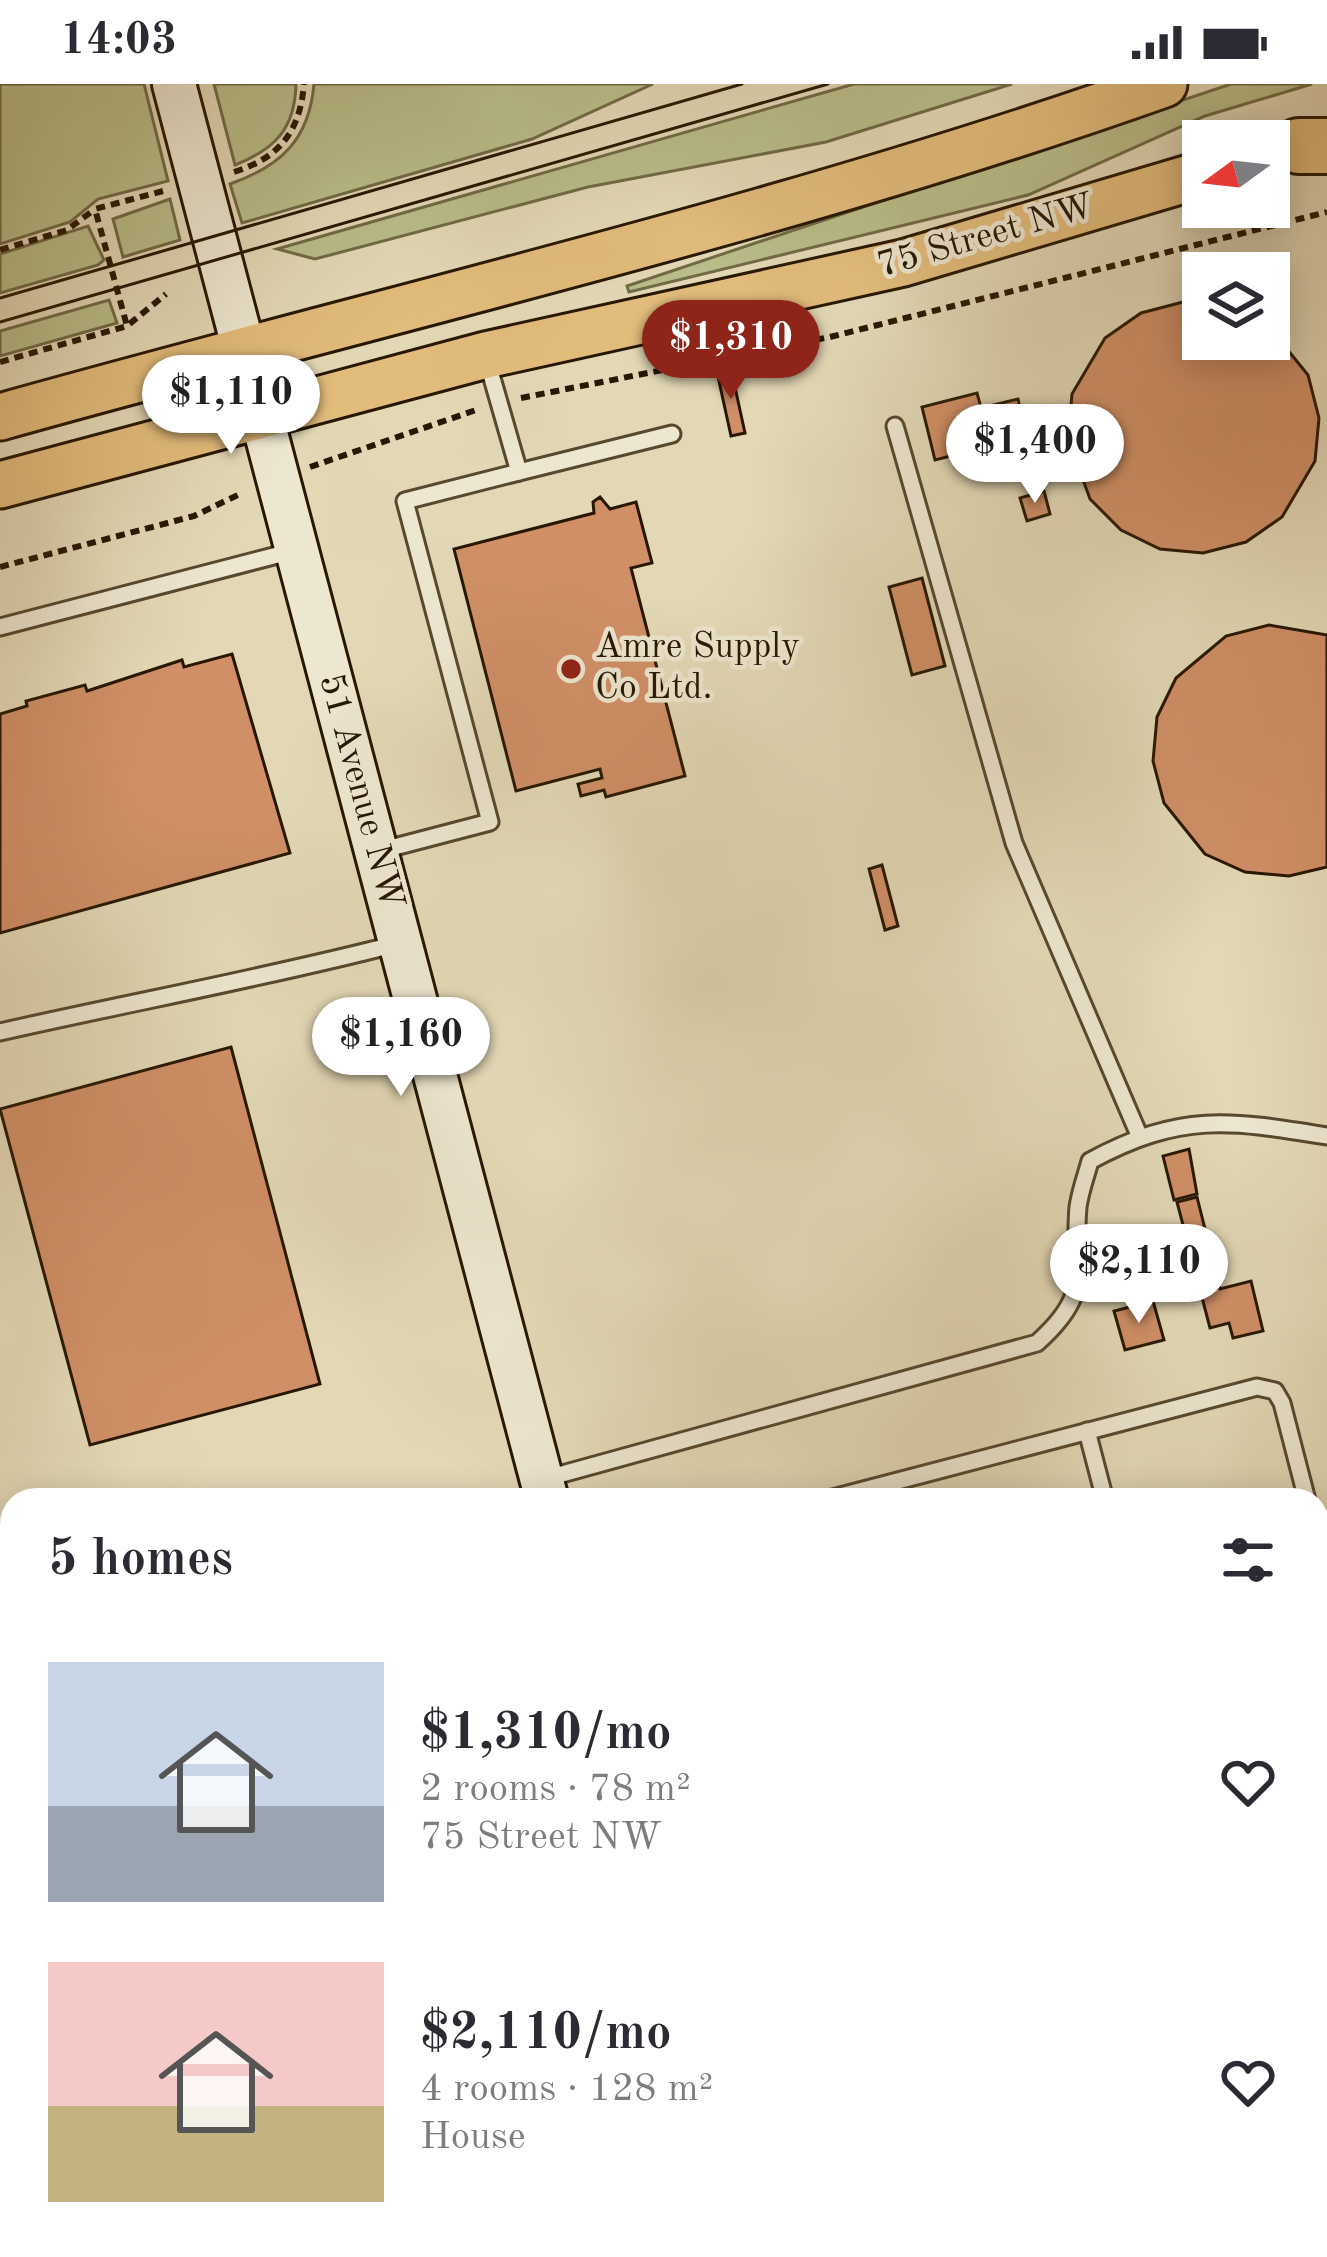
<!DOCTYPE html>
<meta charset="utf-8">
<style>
:root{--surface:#fff;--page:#f7f7f7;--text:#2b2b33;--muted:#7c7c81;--accent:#8f2418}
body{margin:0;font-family:"Old Standard TT",serif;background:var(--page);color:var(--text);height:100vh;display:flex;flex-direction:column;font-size:45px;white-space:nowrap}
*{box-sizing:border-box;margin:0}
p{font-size:39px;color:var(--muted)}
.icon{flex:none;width:66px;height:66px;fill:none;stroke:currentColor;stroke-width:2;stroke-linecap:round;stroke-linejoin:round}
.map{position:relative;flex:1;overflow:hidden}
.panel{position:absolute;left:0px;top:1404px;width:1329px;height:771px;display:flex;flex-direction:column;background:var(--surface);border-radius:36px 36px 0 0;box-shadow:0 6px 30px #0003}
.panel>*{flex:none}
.needle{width:78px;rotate:255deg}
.tools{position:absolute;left:1182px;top:36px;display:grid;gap:24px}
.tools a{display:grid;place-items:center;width:108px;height:108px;border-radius:0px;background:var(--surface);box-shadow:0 6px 30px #0003;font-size:60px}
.price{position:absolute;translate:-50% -102px;padding:0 27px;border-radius:42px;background:#fff;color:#222;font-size:39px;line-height:78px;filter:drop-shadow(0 3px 6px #0008)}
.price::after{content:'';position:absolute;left:50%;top:72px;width:36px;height:27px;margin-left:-18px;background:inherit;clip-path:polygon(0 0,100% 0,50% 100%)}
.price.current{background:var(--accent);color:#fff}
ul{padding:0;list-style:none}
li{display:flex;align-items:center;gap:36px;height:300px;padding:0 48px}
li span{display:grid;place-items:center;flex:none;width:336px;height:240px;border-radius:0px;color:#555}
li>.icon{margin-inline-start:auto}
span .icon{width:144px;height:144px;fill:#fffc;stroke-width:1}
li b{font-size:51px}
h2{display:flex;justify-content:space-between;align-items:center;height:144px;padding:0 48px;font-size:51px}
.status{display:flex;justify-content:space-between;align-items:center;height:84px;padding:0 60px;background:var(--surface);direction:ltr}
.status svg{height:33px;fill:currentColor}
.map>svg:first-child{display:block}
.green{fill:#b9bd8a;stroke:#706a46;stroke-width:3}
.building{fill:#d08f67;stroke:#281801;stroke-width:3}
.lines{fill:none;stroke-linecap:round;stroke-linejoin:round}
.lane-casing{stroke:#57482e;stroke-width:21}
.secondary-casing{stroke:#281801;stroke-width:48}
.primary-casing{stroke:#281801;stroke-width:51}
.highway-casing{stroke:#281801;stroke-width:60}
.path{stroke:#281801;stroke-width:6;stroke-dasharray:9 6;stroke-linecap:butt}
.lane{stroke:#ede6d0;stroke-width:15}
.secondary{stroke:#ede6d0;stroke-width:42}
.primary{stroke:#e2bc7b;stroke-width:45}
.highway{stroke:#e2bc7b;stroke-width:54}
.tram{stroke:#281801;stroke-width:3}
.poi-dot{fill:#8f2418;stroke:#ede6d0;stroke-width:4.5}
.labels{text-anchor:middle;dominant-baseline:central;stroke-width:9;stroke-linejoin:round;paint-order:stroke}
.street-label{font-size:36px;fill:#281801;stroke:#ede6d0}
.poi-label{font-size:36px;fill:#281801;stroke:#ede6d0;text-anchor:start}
</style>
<div class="status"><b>14:03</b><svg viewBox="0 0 49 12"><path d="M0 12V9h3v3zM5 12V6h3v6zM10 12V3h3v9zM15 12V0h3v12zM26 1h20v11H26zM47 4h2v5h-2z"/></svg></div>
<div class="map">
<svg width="1327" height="2173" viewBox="0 0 1327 2173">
<rect width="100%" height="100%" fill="#e3d8b6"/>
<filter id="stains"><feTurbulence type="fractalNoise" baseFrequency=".00167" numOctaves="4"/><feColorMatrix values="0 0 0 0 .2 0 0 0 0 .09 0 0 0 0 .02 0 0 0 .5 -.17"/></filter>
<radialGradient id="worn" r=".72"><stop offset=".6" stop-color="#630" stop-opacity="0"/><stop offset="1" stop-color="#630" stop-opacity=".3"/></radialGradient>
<g class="green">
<polygon points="0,0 144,0 168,97 98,115 70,138 0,160"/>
<path d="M 214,0 L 296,0 C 295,45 275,65 235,81 Z"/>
<path d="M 314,0 L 653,0 L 532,55 L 242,139 L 230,100 C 281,82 309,56 314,0 Z"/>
<polygon points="854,0 1012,0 826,58 588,103 315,175 277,165"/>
<polygon points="1231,0 1312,0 1205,32 1028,111 629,208 627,202"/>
<polygon points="170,115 180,156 123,173 113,135"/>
<polygon points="88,142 104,176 98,181 0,209 0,170"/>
<polygon points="109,216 117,239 0,272 0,247"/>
</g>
<g class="building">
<polygon points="1183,218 1203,218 1203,255 1269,255 1269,243 1308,291 1319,334 1315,377 1282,433 1246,458 1203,469 1160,465 1121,446 1090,415 1068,354 1072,310 1105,254 1141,229"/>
<polygon points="731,285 745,349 731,352 717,288"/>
<polygon points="977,309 981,324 1018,315 1024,341 988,351 991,362 935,376 922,323"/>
<polygon points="1044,407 1050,430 1027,437 1020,414"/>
<polygon points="600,413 610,425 636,418 652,479 631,484 685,692 606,713 604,706 581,712 578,700 602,694 600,685 516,707 454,465 594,429 593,418"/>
<polygon points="922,494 945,582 912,591 889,503"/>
<polygon points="1269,541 1327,551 1327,783 1289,792 1245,788 1205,770 1164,719 1153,677 1157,633 1176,594 1226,552"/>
<polygon points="232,570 290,769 0,849 0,630 27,622 26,617 85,601 87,607 182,576 184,583"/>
<polygon points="882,781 898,842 885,846 869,785"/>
<polygon points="231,963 320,1300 90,1361 0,1025"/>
<polygon points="1189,1065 1197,1110 1174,1116 1163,1072"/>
<polygon points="1197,1113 1220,1205 1251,1197 1263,1247 1233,1254 1229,1239 1210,1244 1177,1118"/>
<polygon points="1153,1217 1164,1256 1125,1266 1114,1227"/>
<polygon points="12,1760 12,2123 0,2126 0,1763"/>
<polygon points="1327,1976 1327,2173 1261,2173 1258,2163 1317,2163 1317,1979"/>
<polygon points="227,2163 255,2163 258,2173 188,2173"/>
</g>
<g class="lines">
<defs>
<g id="lane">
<polyline points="895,342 1014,759 1139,1051"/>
<polyline points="519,388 672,350"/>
<polyline points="0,543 293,467"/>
<polyline points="379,767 490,738 405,417 519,388 486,273"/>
<path d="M 0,948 C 132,918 265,894 396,860"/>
<polyline points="1087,1347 1105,1416"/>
<path d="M 544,1395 L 1037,1259 C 1095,1207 1072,1189 1078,1123 C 1080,1108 1086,1092 1090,1077 C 1181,1028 1229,1036 1327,1052"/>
<polyline points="825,1416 1257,1303 1275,1307 1282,1319 1307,1416"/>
<polyline points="1317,1453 1327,1492"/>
<polyline points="1317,1604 1327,1602"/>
</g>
<g id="secondary">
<polyline points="174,0 547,1416"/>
<polyline points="739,2163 741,2173"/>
</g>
<g id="primary">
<path d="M 0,333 C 388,224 784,135 1164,0"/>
<polyline points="0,401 486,271 903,179 1203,90"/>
</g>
<polyline id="highway" points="1299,62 1327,62"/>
</defs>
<use href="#lane" class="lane-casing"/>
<use href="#secondary" class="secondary-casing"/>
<use href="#primary" class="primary-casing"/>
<use href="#highway" class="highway-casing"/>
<g class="path">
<path d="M 234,88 C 279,74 300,48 304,0"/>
<polyline points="163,107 95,125 127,242 166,210"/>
<polyline points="0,166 67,146 95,125"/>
<polyline points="0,278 127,242"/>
<polyline points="521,314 830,253 1327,128"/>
<polyline points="310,383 479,325"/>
<polyline points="0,483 194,432 242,409"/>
</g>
<use href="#lane" class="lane"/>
<use href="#secondary" class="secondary"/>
<use href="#primary" class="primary"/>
<use href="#highway" class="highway"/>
<g class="tram">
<polyline points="0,214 742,0"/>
<polyline points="0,238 828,0"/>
</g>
</g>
<circle class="poi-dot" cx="571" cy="585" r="12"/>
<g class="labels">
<g class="street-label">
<text transform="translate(986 153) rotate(-16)">75 Street NW</text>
<text transform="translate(360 708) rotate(75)">51 Avenue NW</text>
</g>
<g class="poi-label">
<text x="595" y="564">Amre Supply<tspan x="595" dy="41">Co Ltd.</tspan></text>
</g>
</g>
<rect width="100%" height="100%" filter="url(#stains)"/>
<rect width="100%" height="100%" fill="url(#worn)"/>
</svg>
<div class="tools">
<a><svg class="needle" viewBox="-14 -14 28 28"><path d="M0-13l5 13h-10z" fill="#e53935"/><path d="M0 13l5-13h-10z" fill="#7c7c81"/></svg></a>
<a><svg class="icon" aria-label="layers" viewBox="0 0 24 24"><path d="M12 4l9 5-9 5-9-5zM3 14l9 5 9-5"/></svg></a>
</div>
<b class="price current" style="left:731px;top:318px">$1,310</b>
<b class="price" style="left:231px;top:373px">$1,110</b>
<b class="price" style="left:1035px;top:422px">$1,400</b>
<b class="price" style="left:401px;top:1015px">$1,160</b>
<b class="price" style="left:1139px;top:1242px">$2,110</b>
<section class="panel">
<h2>5 homes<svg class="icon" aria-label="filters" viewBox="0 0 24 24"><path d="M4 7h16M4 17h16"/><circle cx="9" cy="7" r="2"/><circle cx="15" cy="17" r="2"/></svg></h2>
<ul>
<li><span style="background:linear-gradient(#c9d6e8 60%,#9aa5b1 0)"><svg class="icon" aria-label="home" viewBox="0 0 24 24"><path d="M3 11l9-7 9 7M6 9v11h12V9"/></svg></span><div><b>$1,310/mo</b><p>2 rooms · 78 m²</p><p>75 Street NW</p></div><svg class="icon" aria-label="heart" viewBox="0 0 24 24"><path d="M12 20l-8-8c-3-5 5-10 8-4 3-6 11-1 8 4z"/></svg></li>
<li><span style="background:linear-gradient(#f6c9c9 60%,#c2b280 0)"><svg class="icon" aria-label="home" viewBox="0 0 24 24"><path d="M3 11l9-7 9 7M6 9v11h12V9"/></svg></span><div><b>$2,110/mo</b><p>4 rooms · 128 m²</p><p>House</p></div><svg class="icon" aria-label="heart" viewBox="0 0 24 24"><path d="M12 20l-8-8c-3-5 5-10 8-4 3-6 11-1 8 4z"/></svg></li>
</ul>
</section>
</div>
